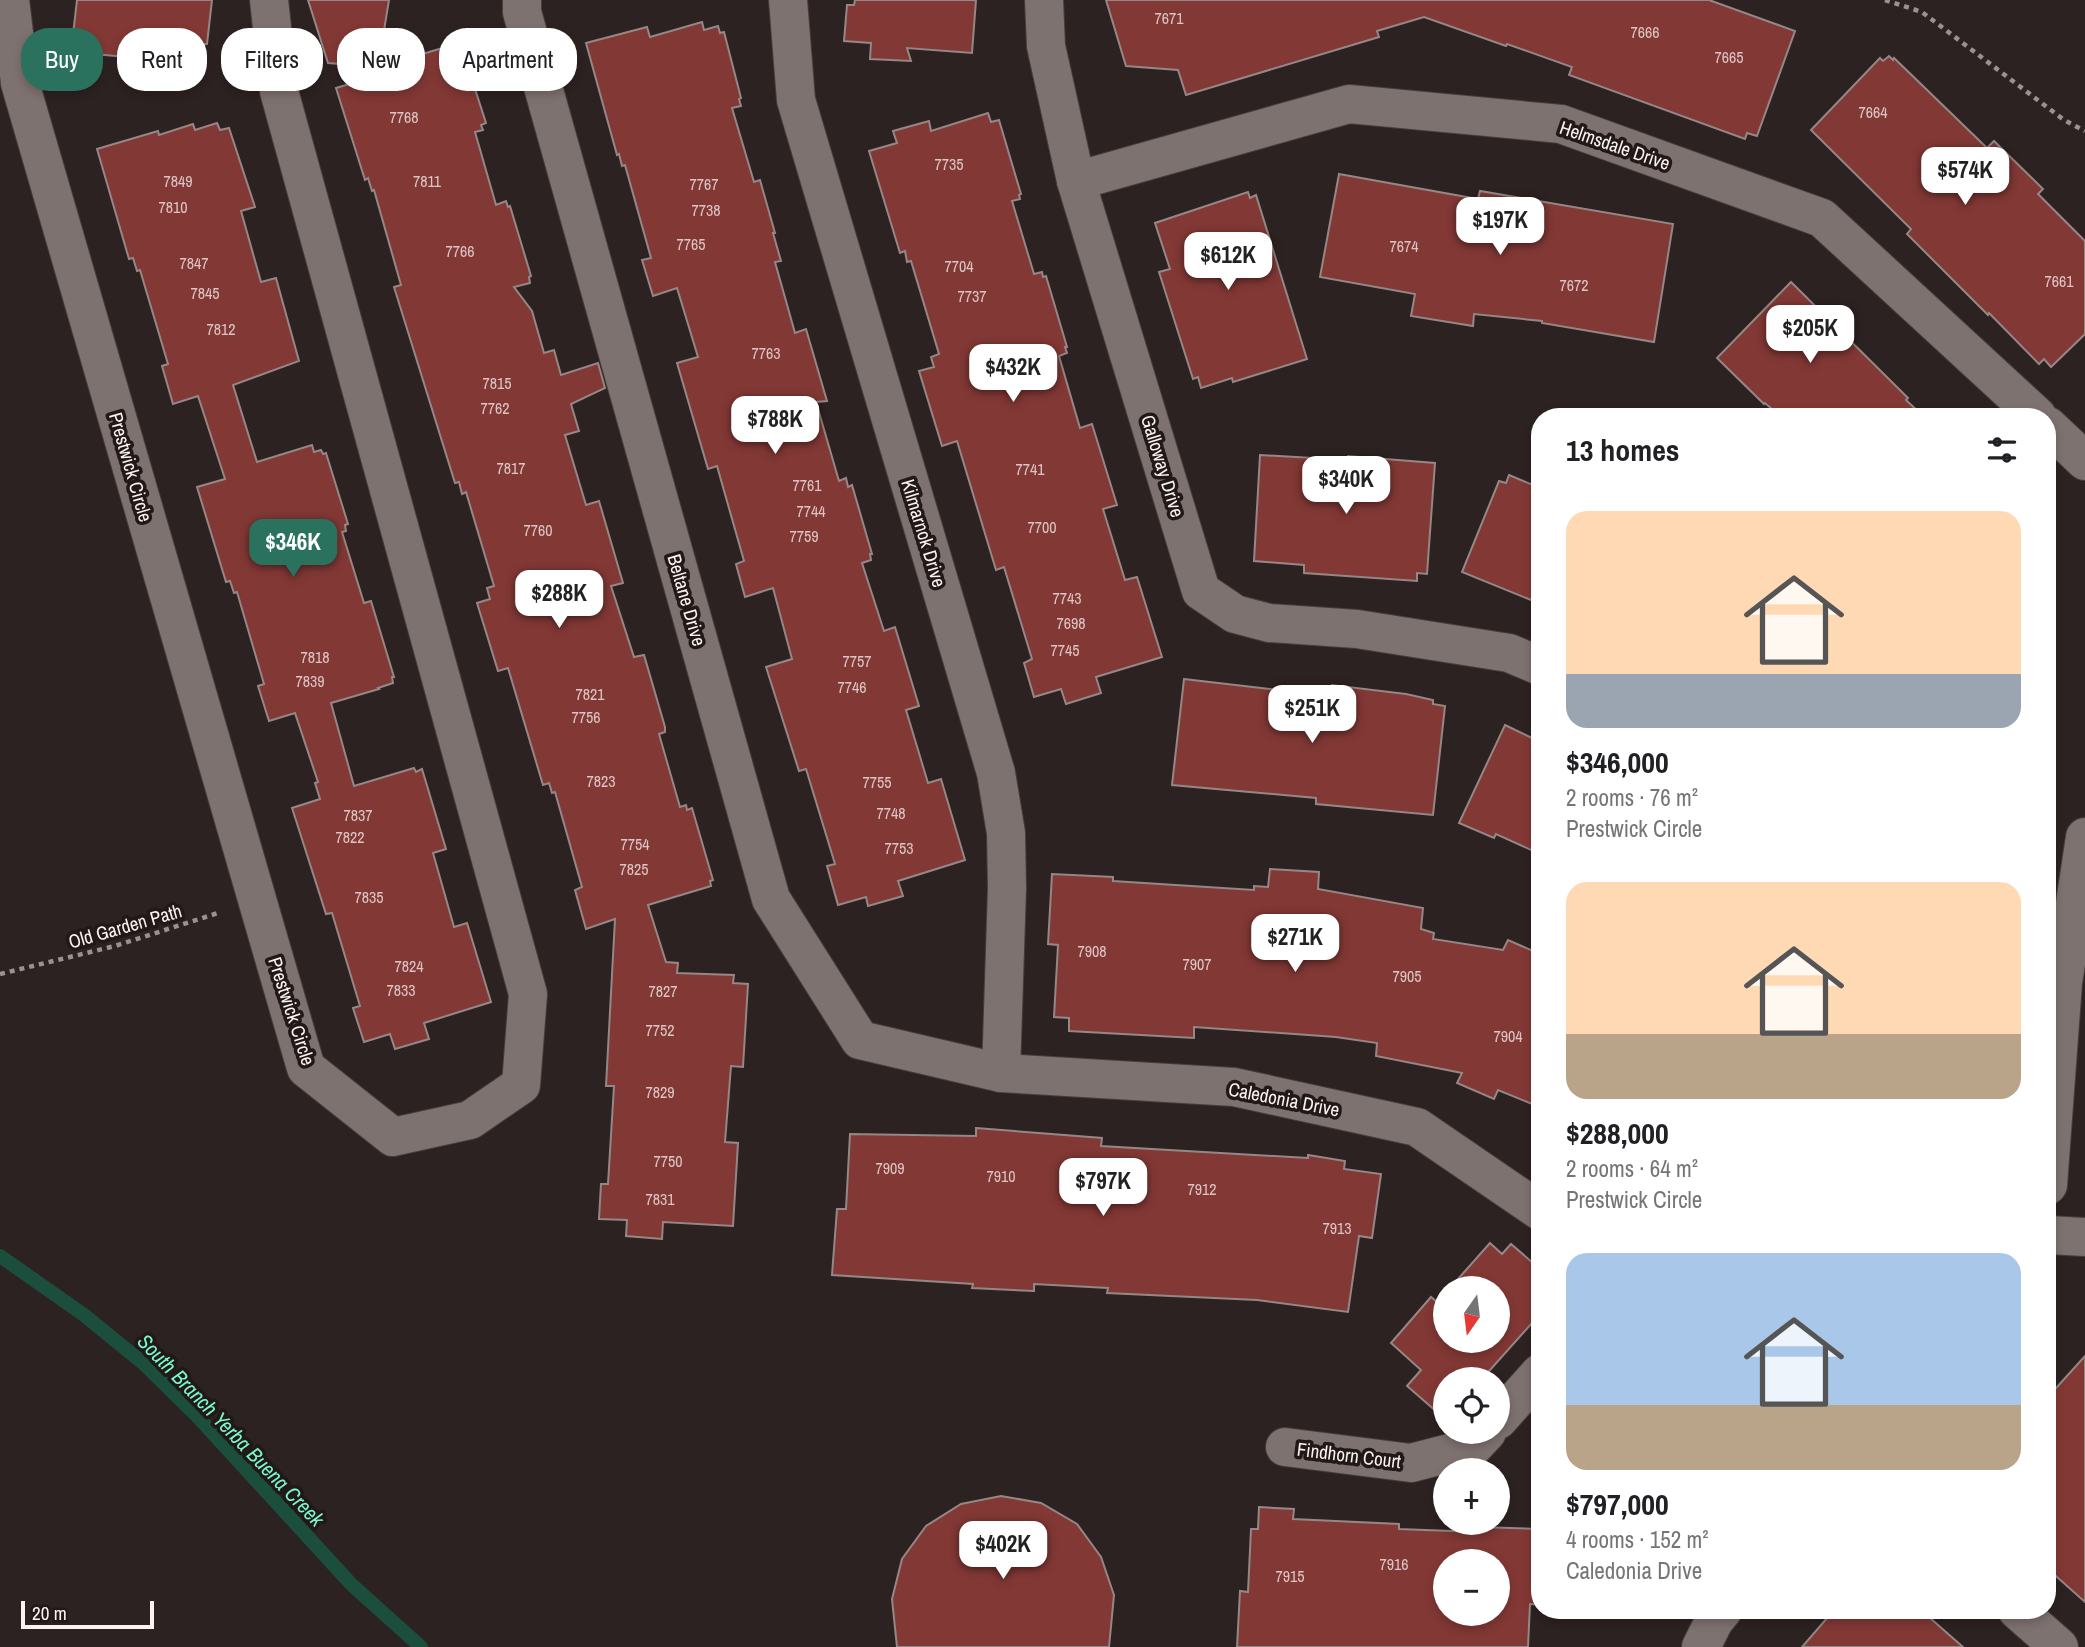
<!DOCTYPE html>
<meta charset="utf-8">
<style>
:root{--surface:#fff;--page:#f2f2f2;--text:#202124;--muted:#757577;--accent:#2a725e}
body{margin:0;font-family:"Archivo Narrow",sans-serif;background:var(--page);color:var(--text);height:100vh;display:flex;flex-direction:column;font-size:26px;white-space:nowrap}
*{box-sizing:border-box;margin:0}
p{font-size:23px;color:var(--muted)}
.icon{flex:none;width:38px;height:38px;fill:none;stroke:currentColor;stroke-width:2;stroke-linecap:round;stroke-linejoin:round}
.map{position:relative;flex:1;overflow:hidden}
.drawer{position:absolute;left:1531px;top:408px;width:525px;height:1211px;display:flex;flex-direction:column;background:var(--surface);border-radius:28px;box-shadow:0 4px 10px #0003}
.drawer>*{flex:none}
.banner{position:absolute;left:21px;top:28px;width:665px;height:63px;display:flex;gap:14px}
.needle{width:46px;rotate:194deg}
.buttons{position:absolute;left:1433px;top:1276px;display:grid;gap:14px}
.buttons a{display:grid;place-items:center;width:77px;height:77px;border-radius:50%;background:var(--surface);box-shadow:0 4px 10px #0003;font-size:35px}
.scale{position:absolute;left:21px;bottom:18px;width:133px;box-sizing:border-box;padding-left:7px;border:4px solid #faf3f2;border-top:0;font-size:19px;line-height:24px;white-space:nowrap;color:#faf3f2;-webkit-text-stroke:5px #221817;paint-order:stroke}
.price{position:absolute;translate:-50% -60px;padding:0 16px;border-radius:14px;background:#fff;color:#222;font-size:23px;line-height:46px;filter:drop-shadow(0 2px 4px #0008)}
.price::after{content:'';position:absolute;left:50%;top:42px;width:21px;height:16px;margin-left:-10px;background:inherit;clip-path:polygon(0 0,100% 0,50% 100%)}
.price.on{background:var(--accent);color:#fff}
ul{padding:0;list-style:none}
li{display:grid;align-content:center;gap:14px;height:371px;padding:0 35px}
li span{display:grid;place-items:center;height:217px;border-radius:21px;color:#555}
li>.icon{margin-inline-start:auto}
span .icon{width:126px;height:126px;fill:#fffc;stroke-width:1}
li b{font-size:30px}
h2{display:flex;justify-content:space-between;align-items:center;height:84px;padding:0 35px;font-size:30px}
.tag{padding:0 24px;border-radius:28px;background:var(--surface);box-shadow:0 4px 10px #0003;font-size:24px;line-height:63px}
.tag.on{background:var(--accent);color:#fff}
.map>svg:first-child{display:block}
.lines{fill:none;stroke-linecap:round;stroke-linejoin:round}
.stream{stroke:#1c4e3e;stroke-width:14}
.building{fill:#823835;stroke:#948786;stroke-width:2;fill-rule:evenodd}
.minor-casing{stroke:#473e3d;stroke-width:40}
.path{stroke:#9a9190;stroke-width:4.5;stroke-dasharray:5 5;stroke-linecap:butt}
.minor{stroke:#7e7270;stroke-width:38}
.labels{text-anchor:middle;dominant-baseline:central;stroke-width:7;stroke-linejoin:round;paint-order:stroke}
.number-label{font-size:16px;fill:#dcc4c3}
.street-label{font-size:19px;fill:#faf3f2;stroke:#221817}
.water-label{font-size:21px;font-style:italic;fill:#77f9cd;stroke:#221817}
</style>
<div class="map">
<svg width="2085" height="1647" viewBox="0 0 2085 1647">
<rect width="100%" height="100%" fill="#2c2221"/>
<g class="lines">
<polyline class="stream" points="0,1256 84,1315 143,1363 197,1416 352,1585 421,1647"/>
</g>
<g class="building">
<polygon points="77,0 212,0 207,44 203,44 203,50 171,45 172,49 139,46 138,58 71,52"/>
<polygon points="308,0 389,0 378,67 328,63"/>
<polygon points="855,0 976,0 972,53 907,48 911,61 870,59 871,43 844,41 847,5 854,5"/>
<polygon points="1106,0 1709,0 1795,31 1757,136 1747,133 1745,139 1569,75 1572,67 1507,44 1506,46 1424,17 1377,31 1379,37 1186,95 1178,70 1126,66"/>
<polygon points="702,22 704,30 718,26 720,33 724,32 741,98 739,99 741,106 732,108 754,182 760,180 775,233 773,233 781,261 775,262 795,333 806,329 827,401 816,402 839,481 846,478 848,487 852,485 872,554 870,554 871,560 862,563 884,631 895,627 919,706 906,710 928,783 941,779 965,860 898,881 903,896 868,906 866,897 838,905 827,866 835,864 806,769 799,771 766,667 792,659 773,588 745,597 736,564 744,561 717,466 708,469 677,363 698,357 677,288 653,296 642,260 651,258 625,165 622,166 619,154 617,155 586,43 647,27 650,37"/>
<polygon points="449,46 452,54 463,52 486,123 481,125 483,130 475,132 496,205 506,201 508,207 510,206 531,276 529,277 530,283 514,287 532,311 544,353 554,350 561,375 598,363 605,388 571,404 579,431 565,435 586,505 599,501 623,583 611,586 634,657 644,655 665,727 665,732 659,734 680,807 686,805 687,810 692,808 713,880 710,881 711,886 648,905 666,962 678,963 677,973 734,975 733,983 748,984 743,1067 731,1066 725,1142 738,1143 733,1226 663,1222 662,1239 626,1236 627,1220 599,1219 601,1184 608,1184 614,1086 606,1086 615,919 586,929 575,890 582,887 555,792 552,793 549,783 543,785 508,668 498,671 477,603 490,599 487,588 494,586 466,492 462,494 459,482 455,483 394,287 401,285 374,190 372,191 368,178 365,180 336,88 377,76 359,73"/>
<polygon points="1889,56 1893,60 1894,58 1987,148 1994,141 2043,189 2038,194 2085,241 2085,334 2051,367 2044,359 2039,364 1989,313 1988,315 1907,234 1911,229 1811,130 1880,58 1883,61"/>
<polygon points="988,113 991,122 999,120 1021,194 1019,195 1020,199 1012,201 1034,274 1042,272 1043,277 1046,276 1067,347 1065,347 1067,353 1059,356 1080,428 1092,424 1117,505 1103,509 1125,580 1137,577 1162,657 1096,677 1101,693 1066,704 1061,689 1034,697 1024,663 1032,659 1004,567 996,570 957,441 942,446 919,371 934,367 931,357 939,354 911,261 907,262 905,251 900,253 869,151 897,143 893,131 929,121 931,131"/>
<polygon points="217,123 220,130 229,128 255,207 241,211 261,282 276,278 299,361 233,385 257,462 312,445 314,452 321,450 323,454 326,453 348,524 345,525 346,531 342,532 364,603 371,601 394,677 392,677 393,683 378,688 379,689 331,703 354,786 414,768 416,772 422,769 446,849 433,853 454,927 467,923 491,1002 424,1023 429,1039 395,1049 390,1034 364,1042 353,1008 360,1006 332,913 326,914 292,808 320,799 315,783 318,782 295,713 269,721 258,686 264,684 237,592 234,593 230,581 226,582 197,487 225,479 198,396 173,404 162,366 168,364 140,270 137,271 133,258 129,259 97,149 158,131 159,135 193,124 195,130"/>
<polygon points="1339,174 1478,199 1480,191 1673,224 1654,342 1542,323 1542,321 1474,314 1473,326 1411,316 1415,294 1320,277"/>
<polygon points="1248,192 1250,198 1256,195 1307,359 1233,382 1232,378 1201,388 1198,377 1193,379 1159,272 1170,269 1155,223"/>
<polygon points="1791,282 1908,398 1906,400 1923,416 1780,416 1765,403 1764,404 1717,358"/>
<polygon points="1260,455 1348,460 1348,456 1435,463 1427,574 1417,573 1417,581 1304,573 1304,565 1254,561"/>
<polygon points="1509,475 1540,488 1540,602 1532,599 1531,600 1462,572 1499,481 1506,483"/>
<polygon points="1184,679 1331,696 1332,685 1406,694 1433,700 1433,704 1445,706 1433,815 1316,804 1316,798 1172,785"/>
<polygon points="1505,725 1540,742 1540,854 1496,834 1494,838 1459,823"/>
<polygon points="1270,869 1319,872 1318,889 1423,908 1421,929 1434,933 1433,939 1503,950 1508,940 1540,954 1540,1084 1532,1104 1498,1090 1494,1099 1457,1083 1462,1073 1376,1056 1377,1043 1336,1037 1194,1027 1194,1038 1069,1031 1069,1018 1054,1017 1058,945 1048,944 1052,874 1113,877 1113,881 1254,890 1254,886 1268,887"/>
<polygon points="976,1128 1102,1138 1101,1146 1308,1158 1308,1155 1345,1161 1344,1169 1381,1174 1372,1238 1359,1236 1348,1312 1257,1300 1107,1293 1108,1288 1034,1284 1034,1291 972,1288 973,1284 832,1275 837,1209 846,1209 850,1134 976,1136"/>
<polygon points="1490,1243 1502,1254 1511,1244 1540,1269 1540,1314 1482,1379 1446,1379 1446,1402 1437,1412 1407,1386 1421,1370 1391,1343 1431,1297 1437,1302 1446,1293 1446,1340 1498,1340 1498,1288 1450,1288"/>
<polygon points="2085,1356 2085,1602 2048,1569 2048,1397"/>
<polygon points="1001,1496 1041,1503 1077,1524 1101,1557 1114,1595 1109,1647 897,1647 892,1599 902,1559 926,1526 961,1504"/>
<path d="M 1259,1507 L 1294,1509 L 1293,1519 L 1399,1524 L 1399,1529 L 1478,1532 L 1479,1527 L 1540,1529 L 1540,1605 L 1530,1604 L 1528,1647 L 1237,1647 L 1240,1591 L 1248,1592 L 1251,1529 L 1258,1529 ZM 1446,1561 L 1498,1561 L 1498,1614 L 1446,1614 Z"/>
<polygon points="1834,1610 1921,1610 1963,1647 1802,1647"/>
</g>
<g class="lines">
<defs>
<g id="minor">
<polyline points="10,0 20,83 306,1068 393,1137 470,1120 521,1085 528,994 279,91 269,0"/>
<polyline points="522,0 522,12 771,899 860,1040 1001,1073 1234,1087 1417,1127 1540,1211"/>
<polyline points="788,0 796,100 996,773 1006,833 1007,888 1001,1073"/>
<polyline points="1044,0 1046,46 1076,181 1201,591 1235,614 1269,623 1357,629 1509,653 1540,666"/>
<polyline points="1076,181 1349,104 1561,124 1822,218 2037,416"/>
<polyline points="2048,426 2085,461"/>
<polyline points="2048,1185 2063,983 2085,837"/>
<polyline points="2048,1235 2085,1237"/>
<polyline points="1498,1420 1540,1373"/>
<polyline points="1285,1447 1411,1463 1473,1447 1487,1432"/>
<polyline points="2017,1610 2059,1647"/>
<polyline points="1701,1647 1714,1621 1723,1610"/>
</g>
</defs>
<use href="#minor" class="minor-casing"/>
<g class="path">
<polyline points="1885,0 1922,12 2064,120 2085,131"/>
<polyline points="0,974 115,946 218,913"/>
</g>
<use href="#minor" class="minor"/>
</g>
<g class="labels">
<g class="number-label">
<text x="1169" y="18">7671</text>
<text x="1645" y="32">7666</text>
<text x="1729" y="57">7665</text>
<text x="1873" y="112">7664</text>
<text x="404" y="117">7768</text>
<text x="949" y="164">7735</text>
<text x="178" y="181">7849</text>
<text x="427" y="181">7811</text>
<text x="704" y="184">7767</text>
<text x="173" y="207">7810</text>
<text x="706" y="210">7738</text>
<text x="691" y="244">7765</text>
<text x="1404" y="246">7674</text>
<text x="460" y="251">7766</text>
<text x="194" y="263">7847</text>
<text x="959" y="266">7704</text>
<text x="2059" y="281">7661</text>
<text x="1574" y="285">7672</text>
<text x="205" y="293">7845</text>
<text x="972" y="296">7737</text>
<text x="221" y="329">7812</text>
<text x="766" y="353">7763</text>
<text x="497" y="383">7815</text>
<text x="495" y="408">7762</text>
<text x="511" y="468">7817</text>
<text x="1030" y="469">7741</text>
<text x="807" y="485">7761</text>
<text x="811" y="511">7744</text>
<text x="1042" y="527">7700</text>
<text x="538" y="530">7760</text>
<text x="804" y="536">7759</text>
<text x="1067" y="598">7743</text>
<text x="1071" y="623">7698</text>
<text x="1065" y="650">7745</text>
<text x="315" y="657">7818</text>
<text x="857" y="661">7757</text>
<text x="310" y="681">7839</text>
<text x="852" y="687">7746</text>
<text x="590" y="694">7821</text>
<text x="586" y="717">7756</text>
<text x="601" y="781">7823</text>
<text x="877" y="782">7755</text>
<text x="891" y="813">7748</text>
<text x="358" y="815">7837</text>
<text x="350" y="837">7822</text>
<text x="635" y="844">7754</text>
<text x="899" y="848">7753</text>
<text x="634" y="869">7825</text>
<text x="369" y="897">7835</text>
<text x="1092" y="951">7908</text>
<text x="1197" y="964">7907</text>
<text x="409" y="966">7824</text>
<text x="1407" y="976">7905</text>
<text x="401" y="990">7833</text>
<text x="663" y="991">7827</text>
<text x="660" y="1030">7752</text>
<text x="1508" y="1036">7904</text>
<text x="660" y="1092">7829</text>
<text x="668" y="1161">7750</text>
<text x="890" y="1168">7909</text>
<text x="1001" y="1176">7910</text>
<text x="1202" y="1189">7912</text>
<text x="660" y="1199">7831</text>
<text x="1337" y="1228">7913</text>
<text x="1394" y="1564">7916</text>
<text x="1290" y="1576">7915</text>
</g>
<g class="street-label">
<text transform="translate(1615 145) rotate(19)">Helmsdale Drive</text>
<text transform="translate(1163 466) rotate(73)">Galloway Drive</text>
<text transform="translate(131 467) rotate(74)">Prestwick Circle</text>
<text transform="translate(924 533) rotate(73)">Kilmarnok Drive</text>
<text transform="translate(687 600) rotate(74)">Beltane Drive</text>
<text transform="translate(125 926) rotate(-16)">Old Garden Path</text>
<text transform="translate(292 1011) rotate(72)">Prestwick Circle</text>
<text transform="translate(1284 1099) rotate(11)">Caledonia Drive</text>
<text transform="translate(1349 1455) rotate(7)">Findhorn Court</text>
</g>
<g class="water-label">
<text transform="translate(231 1430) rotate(46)">South Branch Yerba Buena Creek</text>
</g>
</g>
</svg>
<div class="buttons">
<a><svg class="needle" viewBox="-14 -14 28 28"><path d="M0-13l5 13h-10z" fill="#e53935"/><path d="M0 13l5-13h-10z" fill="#757577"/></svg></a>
<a><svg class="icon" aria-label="locate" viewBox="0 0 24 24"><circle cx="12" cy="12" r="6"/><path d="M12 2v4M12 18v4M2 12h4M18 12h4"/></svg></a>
<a>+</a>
<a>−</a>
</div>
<div class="scale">20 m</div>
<b class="price" style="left:1965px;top:207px">$574K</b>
<b class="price" style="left:1500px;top:257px">$197K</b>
<b class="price" style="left:1228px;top:292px">$612K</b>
<b class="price" style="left:1810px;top:365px">$205K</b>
<b class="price" style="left:1013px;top:404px">$432K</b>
<b class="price" style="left:775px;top:456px">$788K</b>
<b class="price" style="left:1346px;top:516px">$340K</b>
<b class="price on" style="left:293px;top:579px">$346K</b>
<b class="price" style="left:559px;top:630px">$288K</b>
<b class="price" style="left:1312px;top:745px">$251K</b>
<b class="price" style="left:1295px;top:974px">$271K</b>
<b class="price" style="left:1103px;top:1218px">$797K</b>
<b class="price" style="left:1003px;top:1581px">$402K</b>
<div class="banner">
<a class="tag on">Buy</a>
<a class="tag">Rent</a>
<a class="tag">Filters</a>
<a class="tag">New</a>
<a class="tag">Apartment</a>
</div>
<section class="drawer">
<h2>13 homes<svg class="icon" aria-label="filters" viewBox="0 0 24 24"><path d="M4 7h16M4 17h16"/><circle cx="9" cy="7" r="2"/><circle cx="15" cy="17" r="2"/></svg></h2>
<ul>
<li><span style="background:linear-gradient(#ffd9b3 75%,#9aa5b1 0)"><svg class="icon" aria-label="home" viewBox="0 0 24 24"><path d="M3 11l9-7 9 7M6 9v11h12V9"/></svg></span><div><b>$346,000</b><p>2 rooms · 76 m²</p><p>Prestwick Circle</p></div></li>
<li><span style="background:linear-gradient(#ffd9b3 70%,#b9a48a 0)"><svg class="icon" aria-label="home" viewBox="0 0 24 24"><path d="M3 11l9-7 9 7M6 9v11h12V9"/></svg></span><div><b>$288,000</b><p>2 rooms · 64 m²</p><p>Prestwick Circle</p></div></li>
<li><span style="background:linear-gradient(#a9c7e8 70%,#b9a48a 0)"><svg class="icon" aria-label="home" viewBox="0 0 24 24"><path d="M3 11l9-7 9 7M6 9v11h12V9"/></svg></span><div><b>$797,000</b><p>4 rooms · 152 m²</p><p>Caledonia Drive</p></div></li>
</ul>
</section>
</div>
